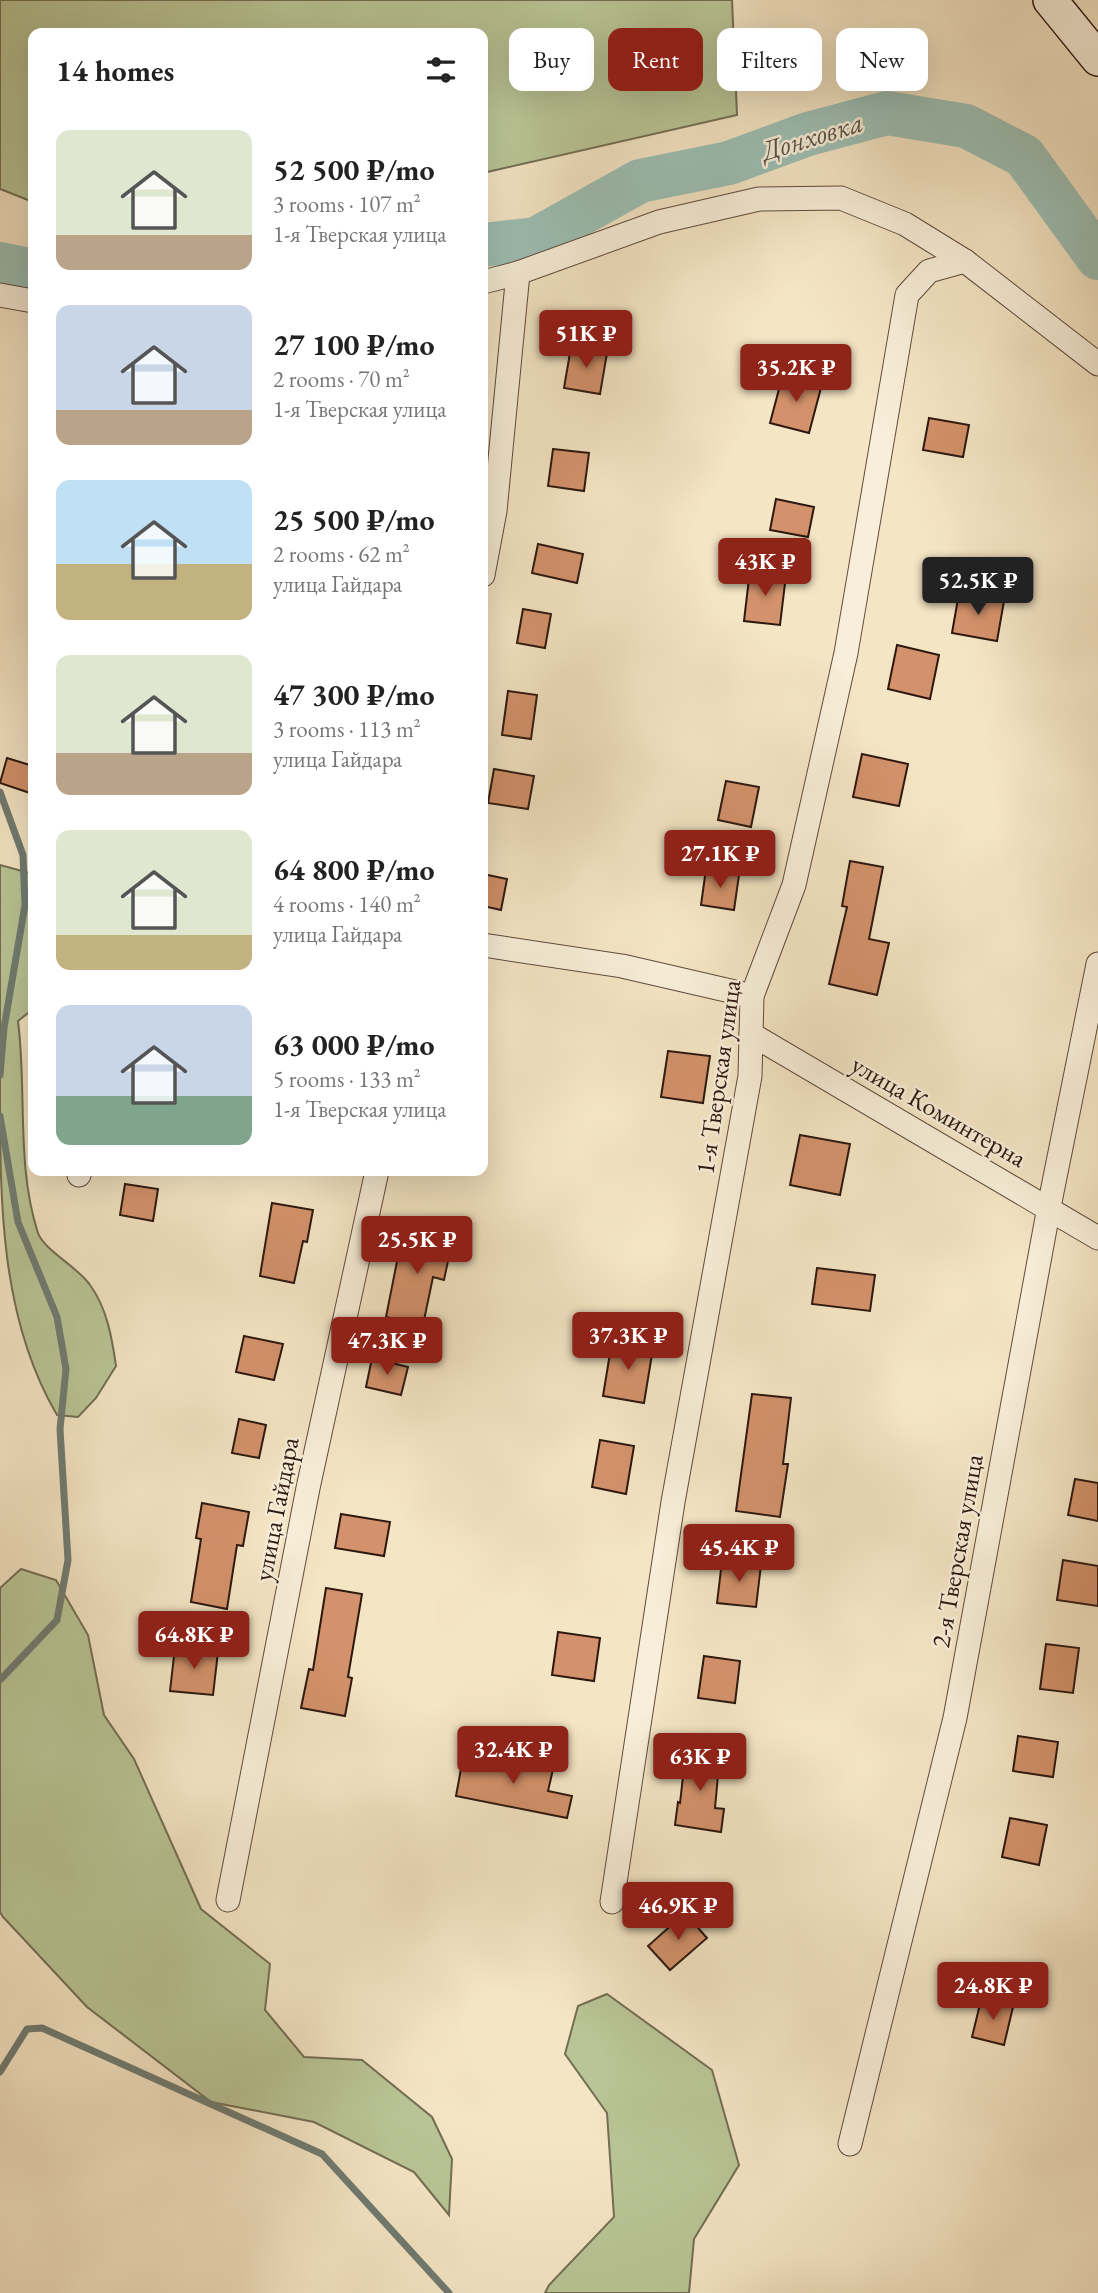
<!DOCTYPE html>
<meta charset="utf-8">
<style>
:root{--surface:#fff;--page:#f6f6f6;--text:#222;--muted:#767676;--accent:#8f2418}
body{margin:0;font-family:"EB Garamond",serif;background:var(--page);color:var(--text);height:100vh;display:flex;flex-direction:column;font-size:26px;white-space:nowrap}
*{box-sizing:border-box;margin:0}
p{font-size:23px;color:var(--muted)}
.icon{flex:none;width:38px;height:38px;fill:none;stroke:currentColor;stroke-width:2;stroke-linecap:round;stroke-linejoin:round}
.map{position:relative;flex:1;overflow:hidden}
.side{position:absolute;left:28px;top:28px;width:460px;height:1148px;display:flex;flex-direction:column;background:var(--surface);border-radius:14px;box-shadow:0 7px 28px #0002}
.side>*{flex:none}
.top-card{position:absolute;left:509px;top:28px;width:483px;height:63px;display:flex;gap:14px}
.price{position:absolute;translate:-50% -60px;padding:0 16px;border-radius:7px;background:var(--accent);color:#fff;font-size:23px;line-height:46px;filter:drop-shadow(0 2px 4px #0008)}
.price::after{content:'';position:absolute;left:50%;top:42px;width:21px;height:16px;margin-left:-10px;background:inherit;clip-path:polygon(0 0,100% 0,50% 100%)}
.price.current{background:#222;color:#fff}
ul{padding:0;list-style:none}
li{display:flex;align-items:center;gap:21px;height:175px;padding:0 28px}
li span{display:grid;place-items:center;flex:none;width:196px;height:140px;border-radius:14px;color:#555}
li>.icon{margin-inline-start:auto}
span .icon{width:84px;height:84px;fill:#fffc;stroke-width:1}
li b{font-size:30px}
h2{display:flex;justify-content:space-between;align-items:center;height:84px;padding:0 28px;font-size:30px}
.chip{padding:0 24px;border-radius:14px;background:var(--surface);box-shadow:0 7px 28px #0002;font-size:24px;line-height:63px}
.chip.current{background:var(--accent);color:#fff}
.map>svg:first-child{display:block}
.green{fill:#b9c596;stroke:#736e53;stroke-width:2}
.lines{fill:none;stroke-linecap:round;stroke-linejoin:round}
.stream{stroke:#707c72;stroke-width:7}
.river{stroke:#9cbfb4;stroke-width:44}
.building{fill:#d3926b;stroke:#2d1810;stroke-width:2}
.street-casing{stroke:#5f4b3d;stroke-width:25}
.secondary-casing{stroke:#2d1810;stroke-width:36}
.street{stroke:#f8eed9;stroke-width:23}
.secondary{stroke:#f8eed9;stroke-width:33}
.labels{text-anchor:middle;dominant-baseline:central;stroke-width:5;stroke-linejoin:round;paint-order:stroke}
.street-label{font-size:26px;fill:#2d1810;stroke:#f8eed9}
.water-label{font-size:28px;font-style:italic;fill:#545249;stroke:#f8eed9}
</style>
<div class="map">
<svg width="1098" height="2293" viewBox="0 0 1098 2293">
<rect width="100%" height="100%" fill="#f4e5c4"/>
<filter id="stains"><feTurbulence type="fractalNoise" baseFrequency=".00286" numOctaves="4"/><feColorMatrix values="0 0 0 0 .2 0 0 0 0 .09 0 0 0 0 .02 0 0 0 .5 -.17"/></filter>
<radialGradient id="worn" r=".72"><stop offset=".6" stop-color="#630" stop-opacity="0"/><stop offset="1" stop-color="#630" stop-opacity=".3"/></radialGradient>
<g class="green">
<polygon points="0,0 732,0 737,115 483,173 483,33 33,33 33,202 0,189"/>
<path d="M 0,865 L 33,874 L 33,1009 L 18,1021 C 27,1090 16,1166 38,1233 C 44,1250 79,1268 90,1285 C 107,1308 112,1338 116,1366 L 96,1398 L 78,1417 L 57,1415 C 0,1318 0,1201 0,1089 C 0,1014 0,939 0,865 Z"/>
<polygon points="21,1569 56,1580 88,1635 104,1715 134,1759 201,1909 270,1964 265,2010 304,2057 362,2060 432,2117 452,2159 449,2215 414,2172 314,2122 211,2102 87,2007 3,1917 0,1912 0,1588"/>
<polygon points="607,1994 712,2070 739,2165 694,2239 689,2293 545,2293 549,2285 614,2217 607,2113 565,2054 578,2006"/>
</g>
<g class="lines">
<g class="stream">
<polyline points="0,792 23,855 25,905 4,1028 0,1075"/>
<polyline points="0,1116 18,1222 57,1317 66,1369 60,1429 68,1560 57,1620 0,1680"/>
<polyline points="0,2072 27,2029 42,2028 322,2154 449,2293"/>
</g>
<g class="river">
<polyline points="483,245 536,239 640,181 729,163 808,134 887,113 966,126 1024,156 1098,258"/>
<polyline points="0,264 33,271"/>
</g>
</g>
<g class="building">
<polygon points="571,347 607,353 600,394 564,388"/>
<polygon points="783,374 822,384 809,433 770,423"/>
<polygon points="929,418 969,425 963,457 923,450"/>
<polygon points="553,449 589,453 584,491 548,486"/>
<polygon points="776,499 814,507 808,537 770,530"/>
<polygon points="538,544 583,554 577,583 532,573"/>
<polygon points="750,570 786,575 780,625 744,621"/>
<polygon points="959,593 1004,601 997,641 952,633"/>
<polygon points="523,609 551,614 545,648 517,643"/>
<polygon points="897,645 939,655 930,699 888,689"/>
<polygon points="508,691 537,695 531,739 502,735"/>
<polygon points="862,754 908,764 899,806 853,797"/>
<polygon points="7,758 33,766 33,794 0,783"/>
<polygon points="494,769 534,776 528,809 488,803"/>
<polygon points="726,781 759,787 751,827 718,820"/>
<polygon points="850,861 883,867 869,939 889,943 877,995 829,984 847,907 842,906"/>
<polygon points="706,869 739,875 734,910 701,905"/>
<polygon points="483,874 507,879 501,910 483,906"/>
<polygon points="668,1051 710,1056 703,1103 661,1097"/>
<polygon points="800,1135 850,1144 840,1195 790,1185"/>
<polygon points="125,1184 158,1189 153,1221 120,1215"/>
<polygon points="272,1203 313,1210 307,1242 303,1241 294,1283 260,1276"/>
<polygon points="403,1231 452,1242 444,1280 433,1277 423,1325 386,1317"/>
<polygon points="817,1268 875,1275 870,1311 812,1304"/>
<polygon points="244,1336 283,1344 274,1380 236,1372"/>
<polygon points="612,1341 653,1348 644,1403 603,1396"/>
<polygon points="372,1358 408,1367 401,1395 366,1387"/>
<polygon points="752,1394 791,1398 783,1464 788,1464 780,1517 736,1511"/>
<polygon points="239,1419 266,1425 259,1458 232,1453"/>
<polygon points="600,1440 634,1446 626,1494 592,1487"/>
<polygon points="1075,1479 1098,1483 1098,1521 1068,1515"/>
<polygon points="202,1503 249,1512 243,1546 237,1545 227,1609 191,1602 201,1539 196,1538"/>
<polygon points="341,1514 390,1522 384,1556 335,1548"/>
<polygon points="1063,1560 1098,1566 1098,1606 1057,1600"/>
<polygon points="722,1561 761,1565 756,1607 717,1603"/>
<polygon points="326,1588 362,1594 348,1677 352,1678 345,1716 301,1708 309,1669 313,1670"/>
<polygon points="558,1632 600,1638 594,1681 552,1675"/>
<polygon points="1046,1644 1079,1648 1073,1693 1040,1689"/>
<polygon points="175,1647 218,1652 213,1695 170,1691"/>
<polygon points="704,1656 740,1661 735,1703 698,1698"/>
<polygon points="1018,1736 1058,1742 1053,1777 1013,1771"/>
<polygon points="686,1750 720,1754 715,1808 724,1809 721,1832 675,1825 678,1802 680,1803"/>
<polygon points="463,1758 519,1769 521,1758 554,1765 548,1791 572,1796 567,1818 456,1796"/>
<polygon points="1010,1818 1047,1825 1039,1865 1002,1857"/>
<polygon points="685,1913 707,1938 670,1970 648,1946"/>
<polygon points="981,2000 1013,2007 1004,2045 972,2037"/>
</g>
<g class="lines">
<defs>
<g id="street">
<polyline points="483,282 518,273 659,222 759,199 841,198 905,224 965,261 1098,364"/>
<polyline points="0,295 33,301"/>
<polyline points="483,575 495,511 518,273"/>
<polyline points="483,945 622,966 752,996"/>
<polyline points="751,1034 1098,1238"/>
<polyline points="79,1175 80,1171"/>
<polyline points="228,1900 308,1488 377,1171"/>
<polyline points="612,1902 673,1502 750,1076 752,996 794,885 846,653 907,295 929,271 965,261"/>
<polyline points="850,2144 955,1718 1049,1207 1098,964"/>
</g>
<polyline id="secondary" points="1050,0 1098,59"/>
</defs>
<use href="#street" class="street-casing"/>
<use href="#secondary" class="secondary-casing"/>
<use href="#street" class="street"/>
<use href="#secondary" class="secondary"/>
</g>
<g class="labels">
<g class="street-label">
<text transform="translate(718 1077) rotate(-82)">1-я Тверская улица</text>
<text transform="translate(939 1111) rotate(30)">улица Коминтерна</text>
<text transform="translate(276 1509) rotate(-79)">улица Гайдара</text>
<text transform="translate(957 1551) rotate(-80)">2-я Тверская улица</text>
</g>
<g class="water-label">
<text transform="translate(812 136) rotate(-17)">Донховка</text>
</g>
</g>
<rect width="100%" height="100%" filter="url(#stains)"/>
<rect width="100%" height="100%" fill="url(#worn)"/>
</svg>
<b class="price" style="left:586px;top:370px">51K ₽</b>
<b class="price" style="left:796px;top:404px">35.2K ₽</b>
<b class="price" style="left:765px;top:598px">43K ₽</b>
<b class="price current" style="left:978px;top:617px">52.5K ₽</b>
<b class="price" style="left:720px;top:890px">27.1K ₽</b>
<b class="price" style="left:417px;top:1276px">25.5K ₽</b>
<b class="price" style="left:628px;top:1372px">37.3K ₽</b>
<b class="price" style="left:387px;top:1377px">47.3K ₽</b>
<b class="price" style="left:739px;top:1584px">45.4K ₽</b>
<b class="price" style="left:194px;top:1671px">64.8K ₽</b>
<b class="price" style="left:513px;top:1786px">32.4K ₽</b>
<b class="price" style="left:700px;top:1793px">63K ₽</b>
<b class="price" style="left:678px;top:1942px">46.9K ₽</b>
<b class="price" style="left:993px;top:2022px">24.8K ₽</b>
<div class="top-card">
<a class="chip">Buy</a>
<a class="chip current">Rent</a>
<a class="chip">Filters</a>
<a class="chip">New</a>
</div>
<section class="side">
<h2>14 homes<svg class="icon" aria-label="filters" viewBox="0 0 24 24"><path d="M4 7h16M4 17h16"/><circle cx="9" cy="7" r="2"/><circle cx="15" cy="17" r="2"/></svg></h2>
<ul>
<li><span style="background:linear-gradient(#dfe7d0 75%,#b9a48a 0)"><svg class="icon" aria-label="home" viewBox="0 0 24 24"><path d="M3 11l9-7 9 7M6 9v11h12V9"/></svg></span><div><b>52 500 ₽/mo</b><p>3 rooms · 107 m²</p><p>1-я Тверская улица</p></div></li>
<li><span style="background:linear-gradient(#c9d6e8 75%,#b9a48a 0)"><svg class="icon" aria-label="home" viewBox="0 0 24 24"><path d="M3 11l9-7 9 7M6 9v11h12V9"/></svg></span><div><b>27 100 ₽/mo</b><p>2 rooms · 70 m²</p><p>1-я Тверская улица</p></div></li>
<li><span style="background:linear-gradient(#bfe0f5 60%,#c2b280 0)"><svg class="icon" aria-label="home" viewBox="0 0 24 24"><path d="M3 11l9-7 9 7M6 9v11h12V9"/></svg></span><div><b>25 500 ₽/mo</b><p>2 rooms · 62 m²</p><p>улица Гайдара</p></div></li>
<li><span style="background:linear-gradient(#dfe7d0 70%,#b9a48a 0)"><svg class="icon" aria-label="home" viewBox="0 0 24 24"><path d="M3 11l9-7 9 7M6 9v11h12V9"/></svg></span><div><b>47 300 ₽/mo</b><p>3 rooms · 113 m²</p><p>улица Гайдара</p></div></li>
<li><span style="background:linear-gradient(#dfe7d0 75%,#c2b280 0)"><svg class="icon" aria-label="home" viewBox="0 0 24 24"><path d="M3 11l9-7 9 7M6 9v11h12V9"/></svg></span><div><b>64 800 ₽/mo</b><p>4 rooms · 140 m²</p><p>улица Гайдара</p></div></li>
<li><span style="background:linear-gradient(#c9d6e8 65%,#7fa58c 0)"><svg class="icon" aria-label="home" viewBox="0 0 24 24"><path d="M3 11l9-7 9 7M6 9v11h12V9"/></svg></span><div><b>63 000 ₽/mo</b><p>5 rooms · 133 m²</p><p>1-я Тверская улица</p></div></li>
</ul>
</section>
</div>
